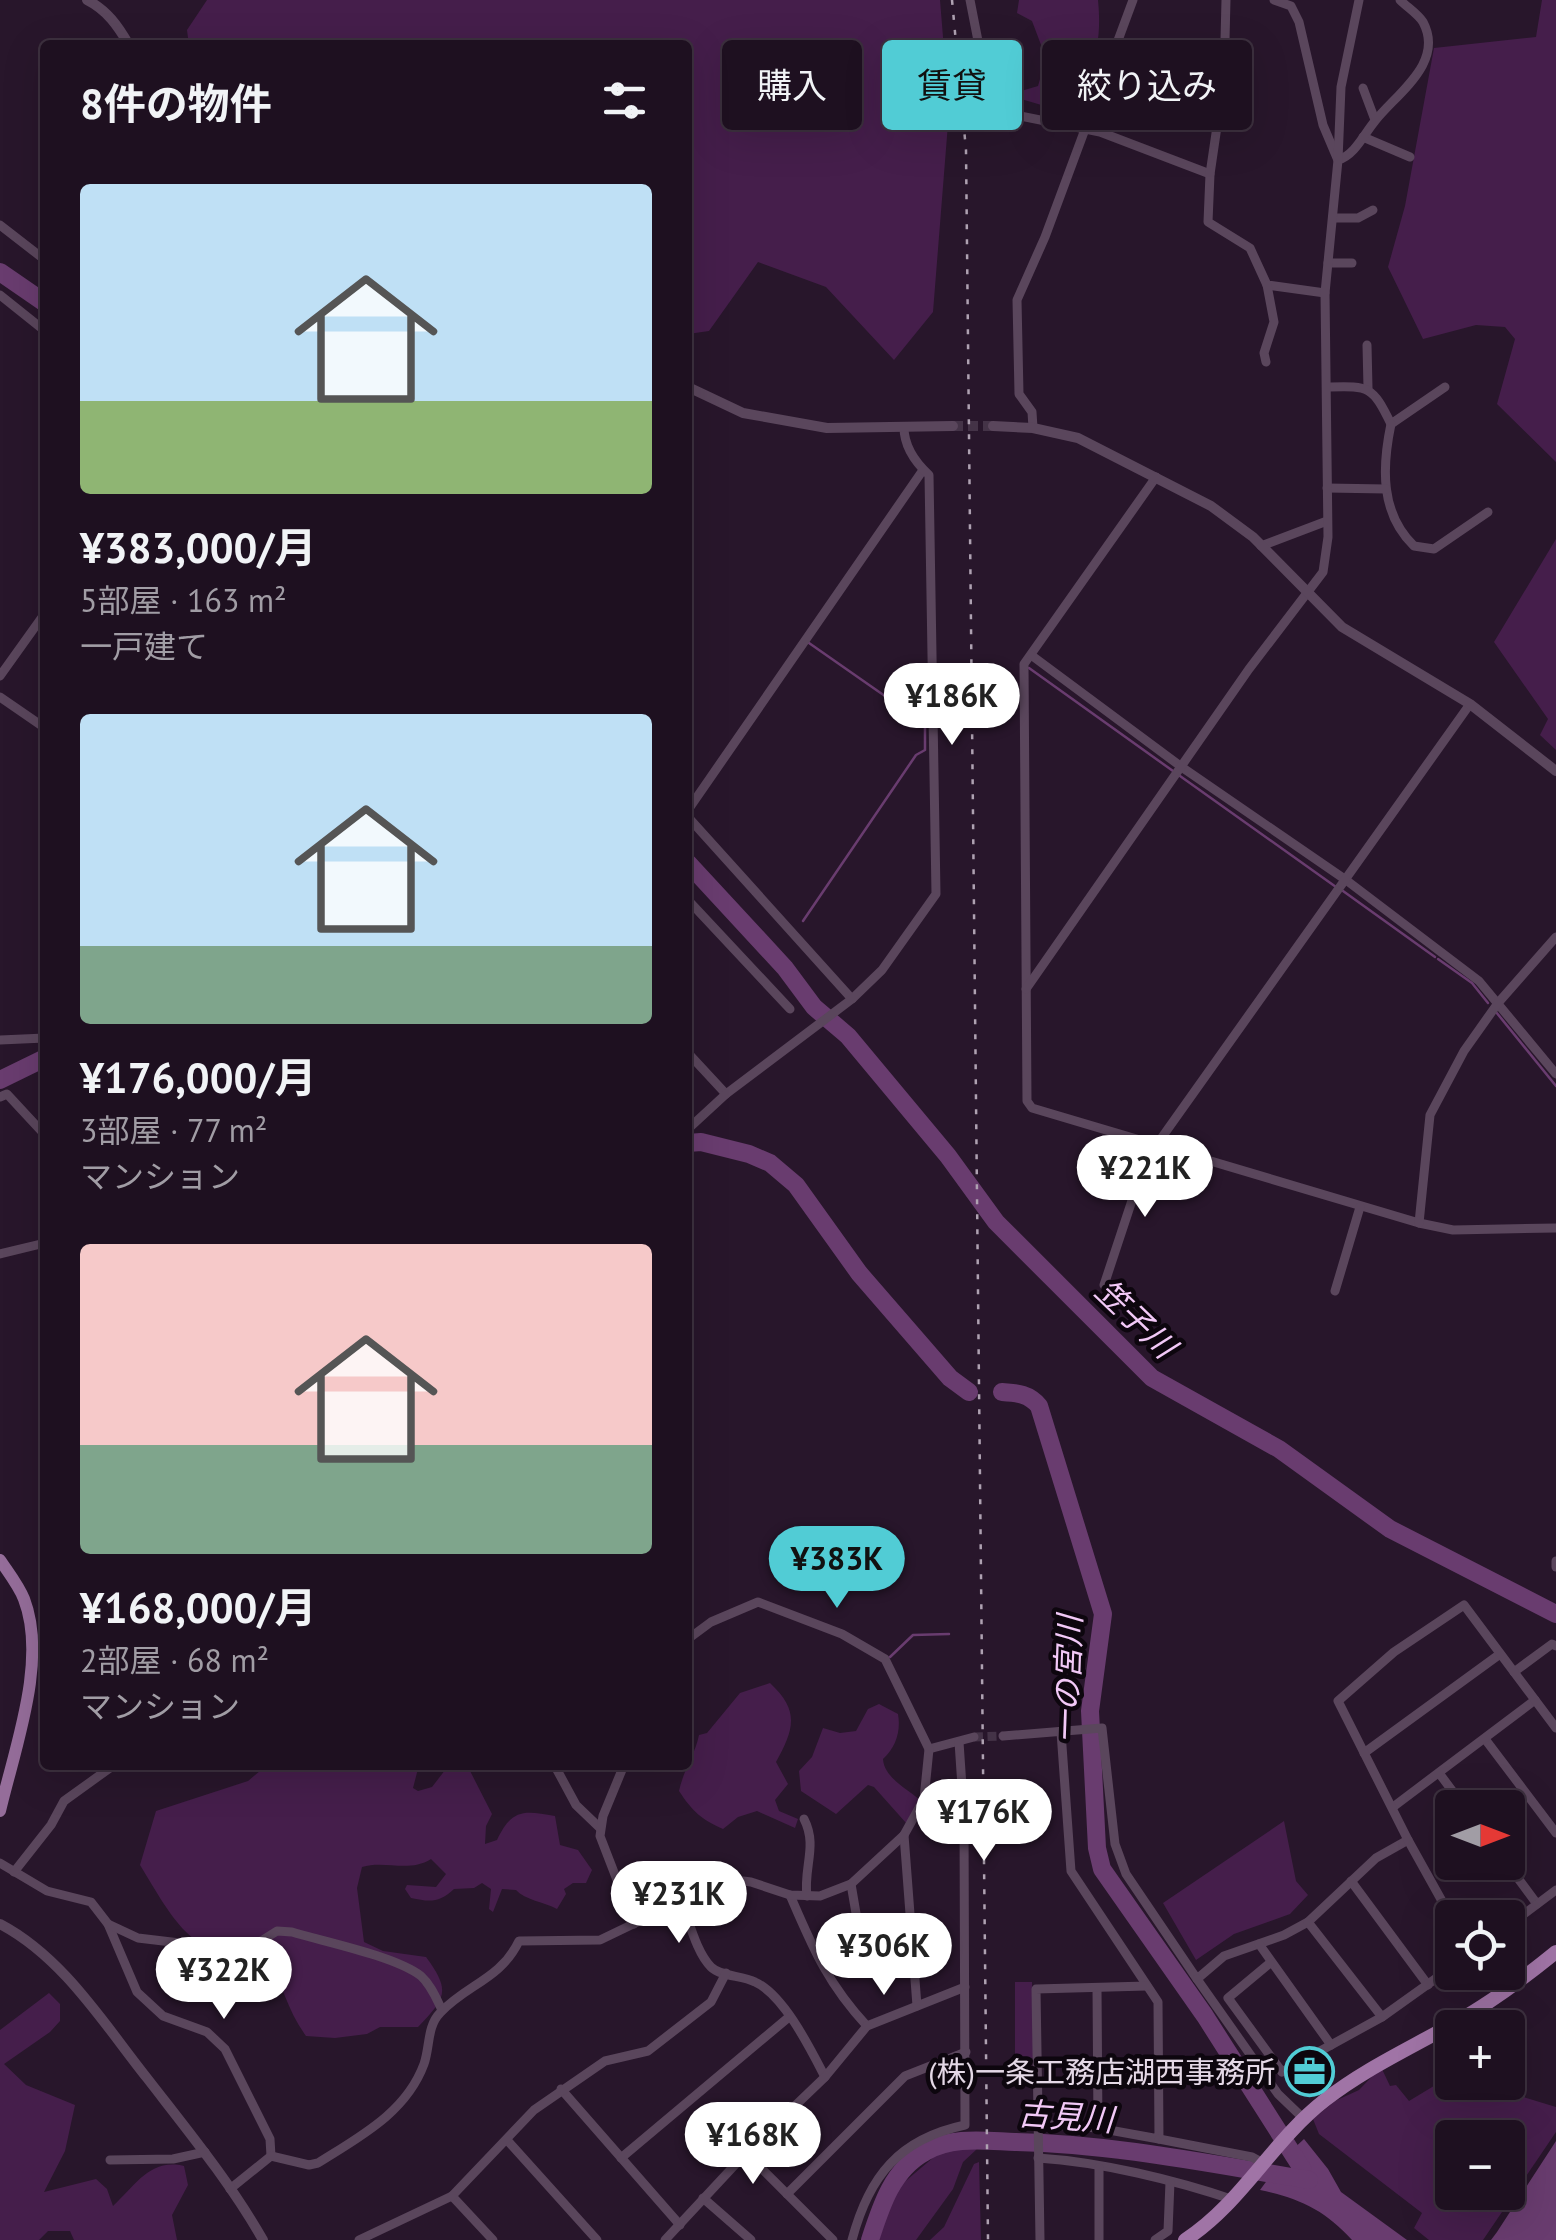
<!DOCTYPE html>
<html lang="ja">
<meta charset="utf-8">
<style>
:root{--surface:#1e1020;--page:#261929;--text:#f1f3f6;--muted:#a19da5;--line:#3c303e;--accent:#51ccd5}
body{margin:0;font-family:"PT Sans","Noto Sans JP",sans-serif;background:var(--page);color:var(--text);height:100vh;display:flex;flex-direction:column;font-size:38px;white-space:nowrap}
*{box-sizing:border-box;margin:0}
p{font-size:32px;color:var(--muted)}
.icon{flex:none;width:55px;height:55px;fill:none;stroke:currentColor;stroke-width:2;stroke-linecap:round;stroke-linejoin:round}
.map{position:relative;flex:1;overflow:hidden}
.panel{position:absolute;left:40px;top:40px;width:652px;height:1730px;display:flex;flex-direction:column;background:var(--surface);border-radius:10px;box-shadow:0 10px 40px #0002,0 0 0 2px var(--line)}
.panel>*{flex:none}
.hud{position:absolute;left:722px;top:40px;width:682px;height:90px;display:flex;gap:20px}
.needle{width:65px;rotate:90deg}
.fabs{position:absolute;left:1435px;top:1790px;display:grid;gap:20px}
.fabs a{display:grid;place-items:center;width:90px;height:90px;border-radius:10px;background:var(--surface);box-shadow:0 10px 40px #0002,0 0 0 2px var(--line);font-size:50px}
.price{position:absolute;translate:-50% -85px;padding:0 22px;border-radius:35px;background:#fff;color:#222;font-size:32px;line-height:65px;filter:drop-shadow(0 2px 5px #0008)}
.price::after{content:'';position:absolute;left:50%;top:60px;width:30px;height:22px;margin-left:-15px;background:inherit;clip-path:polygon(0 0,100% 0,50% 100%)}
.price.current{background:var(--accent);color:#111}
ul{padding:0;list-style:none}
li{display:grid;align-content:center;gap:20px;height:530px;padding:0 40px}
li span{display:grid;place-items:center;height:310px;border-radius:10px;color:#555}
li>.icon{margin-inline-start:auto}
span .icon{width:180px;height:180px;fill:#fffc;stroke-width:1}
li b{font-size:42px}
h2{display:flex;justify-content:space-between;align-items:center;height:120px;padding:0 40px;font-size:42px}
.tag{padding:0 35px;border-radius:10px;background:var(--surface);box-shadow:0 10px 40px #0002,0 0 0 2px var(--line);font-size:35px;line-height:90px}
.tag.current{background:var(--accent);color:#111}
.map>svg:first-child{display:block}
.green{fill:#451e4b;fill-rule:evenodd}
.water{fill:#693c6f}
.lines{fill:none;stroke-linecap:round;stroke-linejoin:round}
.stream{stroke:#693c6f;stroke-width:2.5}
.river{stroke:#693c6f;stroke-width:18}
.minor-tunnel{stroke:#443347;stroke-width:9;stroke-dasharray:9 4.5;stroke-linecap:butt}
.tertiary-tunnel{stroke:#443347;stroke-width:10;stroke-dasharray:10 5;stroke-linecap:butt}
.minor{stroke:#5a465c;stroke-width:9}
.tertiary{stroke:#5a465c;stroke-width:10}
.primary{stroke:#956d9a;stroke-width:12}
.trunk{stroke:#a074a6;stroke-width:14}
.rail{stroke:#afa2b2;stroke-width:2.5;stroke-dasharray:5 10;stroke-linecap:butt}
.labels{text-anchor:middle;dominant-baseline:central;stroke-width:9;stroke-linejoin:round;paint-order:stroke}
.poi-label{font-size:30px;fill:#e4d8e6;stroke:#0d060e;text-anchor:end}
.water-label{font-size:32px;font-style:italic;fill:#f2c9f7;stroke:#0d060e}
</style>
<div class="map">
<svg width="1556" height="2240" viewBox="0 0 1556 2240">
<rect width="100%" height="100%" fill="#28162b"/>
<g class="green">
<polygon points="207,0 940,0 949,111 933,312 894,360 826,287 758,262 709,331 688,334 688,45 189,45 187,30"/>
<path d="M 1019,0 L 1098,0 C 1103,52 1091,69 1065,112 L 1008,95 L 1038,86 L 1046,58 L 1032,21 L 1017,13 Z"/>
<polygon points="1542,0 1556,0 1556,462 1497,404 1515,339 1505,327 1476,325 1423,339 1388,267 1405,206 1434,48 1536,37"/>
<polygon points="1556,539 1556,750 1540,735 1548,719 1494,642"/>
<path d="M 770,1683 C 800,1711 794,1729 776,1762 L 788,1784 L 775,1800 L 779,1811 L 798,1819 L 795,1828 L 757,1811 L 738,1817 L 723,1829 C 702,1820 692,1811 679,1791 C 683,1771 695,1755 699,1735 L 707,1733 L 740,1693 Z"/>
<path d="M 879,1704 L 898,1714 C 901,1731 896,1747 883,1759 C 884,1778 908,1789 921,1801 L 907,1824 L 874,1787 L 868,1785 L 836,1814 L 801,1791 L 799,1771 L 812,1757 L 823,1728 L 840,1733 L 856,1731 L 868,1709 Z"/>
<path d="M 267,1765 L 419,1765 L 413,1788 L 418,1791 L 432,1787 L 449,1765 L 467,1765 L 492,1814 L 486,1826 L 485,1844 L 497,1840 C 512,1809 523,1810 555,1816 L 560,1845 L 578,1850 L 592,1870 L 586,1883 L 573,1883 L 564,1889 L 566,1894 L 557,1909 C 544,1902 525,1900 516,1890 L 502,1889 L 493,1912 L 489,1909 L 491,1889 L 482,1883 L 474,1888 L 454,1889 C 439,1903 430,1902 411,1898 L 405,1889 L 407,1885 L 436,1887 L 446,1874 L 431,1859 C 409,1873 385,1860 362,1867 L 357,1888 L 364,1942 L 383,1951 L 426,1957 C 451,1991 446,1998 418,2027 L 380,2027 L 367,2034 L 335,2038 L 306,2036 C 287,2010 283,1985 268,1958 C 192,1962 175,1922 140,1865 L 156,1811 L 248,1781 Z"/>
<polygon points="1284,1821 1296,1881 1308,1895 1290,1914 1234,1934 1196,1960 1163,1903"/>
<polygon points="1015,1982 1032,1982 1034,2058 1015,2057"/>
<path d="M 49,1993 L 60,2004 L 60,2021 L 50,2032 L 4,2064 L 26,2085 L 75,2105 L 65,2151 L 44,2192 L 96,2179 L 107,2189 L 113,2206 C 136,2185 150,2158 184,2166 L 188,2185 L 172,2215 L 177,2240 L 74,2240 L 70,2231 L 48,2231 L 39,2240 L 0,2240 L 0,2030 Z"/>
<path d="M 1381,2067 L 1390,2086 L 1396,2085 L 1409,2101 L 1452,2075 L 1452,2082 L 1478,2083 L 1556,2107 L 1556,2132 L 1483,2240 L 1429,2240 L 1414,2228 L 1422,2213 L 1319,2134 L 1313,2119 L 1335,2101 L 1359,2090 ZM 1452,2138 L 1508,2138 L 1508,2192 L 1452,2192 Z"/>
<polygon points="962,2147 977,2149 963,2162 953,2189 916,2240 879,2240 895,2190 941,2151"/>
<polygon points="979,2162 981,2240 930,2240 944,2227 974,2164"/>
</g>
<g class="water">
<path d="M 1304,2139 L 1328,2169 L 1341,2192 L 1407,2240 L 1352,2240 C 1325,2210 1299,2198 1260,2190 L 1271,2175 L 1288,2179 L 1299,2175 L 1290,2152 Z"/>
<polygon points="1556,2141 1556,2240 1491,2240 1497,2232"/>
</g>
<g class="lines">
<g class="stream">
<polyline points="1029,668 1173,771"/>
<polyline points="1180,776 1336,887"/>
<polyline points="1343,891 1435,957"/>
<polyline points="803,921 916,755 925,750 925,724 809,643"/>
<polyline points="1438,959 1472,983 1488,1003"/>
<polyline points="1496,1012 1556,1086"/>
<polyline points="890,1657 913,1635 949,1634"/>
</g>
<g class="river">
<polyline points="0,272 45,303"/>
<polyline points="688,863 785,968 814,1007 848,1036 948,1156 996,1222 1152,1378 1279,1449 1390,1529 1556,1614"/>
<polyline points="0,1080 45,1058"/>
<polyline points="688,1143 701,1142 749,1154 770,1163 796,1185 859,1273 950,1378 969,1392"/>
<path d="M 1002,1392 C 1018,1393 1029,1394 1039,1406 L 1103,1614 L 1090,1711 L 1097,1848 L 1102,1869 L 1205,2016 L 1303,2170"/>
<path d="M 870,2240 C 881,2206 892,2170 925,2152 C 952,2136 985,2141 1015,2142 C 1114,2144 1211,2164 1309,2180"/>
</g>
<polyline class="minor-tunnel" points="974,1737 1003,1736"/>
<polyline class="tertiary-tunnel" points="953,426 993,426"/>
<g class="minor">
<polyline points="970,0 988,92 996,111 1100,132 1210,174"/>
<polyline points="1226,0 1224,79 1210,174 1208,222 1250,248 1267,285 1325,293"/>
<polyline points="1274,0 1291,6 1299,22 1323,125 1337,158"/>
<polyline points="999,72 1012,114"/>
<polyline points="1363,88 1375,120"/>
<polyline points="1363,137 1410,157"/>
<path d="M 1338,160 C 1355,155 1364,134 1375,121 C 1396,94 1445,63 1423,22 C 1418,14 1407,7 1400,0"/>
<polyline points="1333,218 1358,218 1373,210"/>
<polyline points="0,225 45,260"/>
<polyline points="1328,263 1352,263"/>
<polyline points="0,295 45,331"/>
<polyline points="1367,345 1368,388"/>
<polyline points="1266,362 1264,353 1274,322 1267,285"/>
<path d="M 1327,387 C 1369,386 1372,385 1391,424 L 1445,387"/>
<path d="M 1391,424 C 1382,467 1380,513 1414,546 L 1434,549 L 1488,512"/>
<polyline points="1033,428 1032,412 1019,394 1017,300 1045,237 1133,0"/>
<polyline points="1156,477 1024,664 1027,1101 1032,1108 1419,1223 1453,1230 1556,1228"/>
<polyline points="1327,488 1386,489"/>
<polyline points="1261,546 1327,521"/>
<polyline points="1031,655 1183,768 1346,880 1479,981 1556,1074"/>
<polyline points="0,676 45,613"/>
<polyline points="0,697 45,728"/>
<polyline points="688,810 923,470"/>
<polyline points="688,817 852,999"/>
<polyline points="688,900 790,1009"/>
<polyline points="1026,989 1249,669 1323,572 1328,537 1325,293 1338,160 1341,87 1359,0"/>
<polyline points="0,1040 45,1038"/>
<polyline points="688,1053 726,1094"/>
<polyline points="0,1097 7,1094 45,1135"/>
<path d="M 688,1129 L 726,1094 L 852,999 L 882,970 L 936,894 L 929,475 C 916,463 904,446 904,427"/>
<polyline points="1419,1223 1430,1115 1464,1051 1498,1003 1556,937"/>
<polyline points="0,1254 45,1243"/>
<polyline points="1104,1285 1151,1143 1160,1140 1470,704"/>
<polyline points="1335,1291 1360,1207"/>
<polyline points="1556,1561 1556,1567"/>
<polyline points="1514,1672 1552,1644 1556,1646"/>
<polyline points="1003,1736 1102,1728 1115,1844 1126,1874 1197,1979 1224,1956 1284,1935 1308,1922 1376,1858 1408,1840"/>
<polyline points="1485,1739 1556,1833"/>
<polyline points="929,1749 974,1737"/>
<polyline points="1364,1753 1500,1654"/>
<polyline points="546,1765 556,1768 576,1805 600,1828"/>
<polyline points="624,1765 603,1816 600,1836 634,1924"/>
<polyline points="530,1766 533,1765"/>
<polyline points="1439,1773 1465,1808"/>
<polyline points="1393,1807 1535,1700"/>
<path d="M 804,1819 C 818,1846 803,1868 807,1896"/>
<polyline points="904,1835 917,2006"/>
<polyline points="1506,1862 1537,1904"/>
<polyline points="0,1863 47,1891 91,1902 108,1924 137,1992 163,2016 207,2032 225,2049 270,2139 271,2156"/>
<polyline points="14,1872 51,1825 64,1801 114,1765"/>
<polyline points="1351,1881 1428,1985"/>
<polyline points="851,1884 864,1960 914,1955"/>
<path d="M 790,1895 C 813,1948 827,1983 867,2026"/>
<path d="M 681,1901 C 689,1920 696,1952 711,1967 C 721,1977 742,1975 755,1982 C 784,1995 811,2050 825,2077"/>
<polyline points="1452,1919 1408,1840 1338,1701 1394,1652 1464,1605 1556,1728"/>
<polyline points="1308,1922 1382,2017"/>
<path d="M 108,1924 L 138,1938 L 230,1949 L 250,1948 L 277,1931 L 292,1932 C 325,1942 395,1956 421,1976 C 431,1985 436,1998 442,2010"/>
<polyline points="1508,1926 1556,1890"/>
<polyline points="1259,1944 1331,2045"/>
<polyline points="1270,1963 1228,1998 1282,2072 1382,2017 1452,1967"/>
<polyline points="1495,1972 1509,1990"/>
<polyline points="1197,1979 1278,2094 1304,2119"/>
<polyline points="1097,1988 1098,2128"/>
<polyline points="561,2089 680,2225"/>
<polyline points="1038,2124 1098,2128 1159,2139 1158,2002 1071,1871 1061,1732"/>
<polyline points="1159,2139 1252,2157 1265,2164"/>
<polyline points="507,2140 597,2240"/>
<polyline points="746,2153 833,2240"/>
<polyline points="621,2158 789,2017"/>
<path d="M 1038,2158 C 1101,2162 1175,2180 1234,2200"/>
<polyline points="110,2160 173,2159 205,2152"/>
<polyline points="1099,2168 1099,2240"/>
<path d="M 230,2189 L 271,2156 L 309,2165 L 318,2163 C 359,2137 406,2113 424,2064 C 430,2047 427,2026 440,2013 C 467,1984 500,1980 519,1941 L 600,1940 L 681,1901 L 711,1882 L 727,1879 L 751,1882 L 790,1895 L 820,1896 L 851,1884 L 904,1835 L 924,1799 L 929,1749 L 885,1659 L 842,1634 L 758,1602 L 711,1622 L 688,1639"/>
<polyline points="787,2194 905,2076 966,2052"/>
<polyline points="452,2196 493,2240"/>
<polyline points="703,2198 751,2240"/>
<polyline points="359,2240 452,2196 534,2110 605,2061 648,2051 711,2002 726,1973"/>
<polyline points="665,2240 746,2153 825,2077 867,2026 965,1987"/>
<path d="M 852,2240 C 869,2176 899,2139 965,2125 L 964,1816 L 959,1742"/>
<polyline points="1040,2240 1036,1989 1147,1986"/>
<polyline points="1155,2240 1168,2231 1170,2182"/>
</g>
<g class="tertiary">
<path d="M 87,0 C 107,10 118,26 129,45"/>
<polyline points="688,387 743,413 827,428 953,426"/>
<polyline points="993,426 1033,428 1078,438 1211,506 1253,537 1342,627 1470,704 1556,771"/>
<path d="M 0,1924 C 63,1957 104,2024 147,2078 C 188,2131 230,2182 263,2240"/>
</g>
<path class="primary" d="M 0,1560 C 8,1572 19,1586 24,1599 C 48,1661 14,1750 0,1811"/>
<path class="trunk" d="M 1185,2240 C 1242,2203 1272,2141 1325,2100 C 1366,2068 1411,2048 1456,2022 C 1492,2002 1524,1978 1556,1952"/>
<polyline class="rail" points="952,0 966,150 988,2240"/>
</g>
<defs>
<symbol id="office-ring" viewBox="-11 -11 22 22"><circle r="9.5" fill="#0d060e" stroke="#51ccd5" stroke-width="1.5"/><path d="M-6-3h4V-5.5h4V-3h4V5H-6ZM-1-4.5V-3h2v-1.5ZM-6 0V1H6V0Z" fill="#51ccd5"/></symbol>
</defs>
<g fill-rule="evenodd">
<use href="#office-ring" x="1282" y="2044" width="55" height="55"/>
</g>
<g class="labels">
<g class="poi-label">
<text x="1275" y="2071">(株)一条工務店湖西事務所</text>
</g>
<g class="water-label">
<text transform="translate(1136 1318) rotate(44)">笠子川</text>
<text transform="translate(1067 1679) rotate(-88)">一の宮川</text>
<text transform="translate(1066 2116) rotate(4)">古見川</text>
</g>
</g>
</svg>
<div class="fabs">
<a><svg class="needle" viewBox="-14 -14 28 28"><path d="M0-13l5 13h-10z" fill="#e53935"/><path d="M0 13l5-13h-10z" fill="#a19da5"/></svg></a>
<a><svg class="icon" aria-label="locate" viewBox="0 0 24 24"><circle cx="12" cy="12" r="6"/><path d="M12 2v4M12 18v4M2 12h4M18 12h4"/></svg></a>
<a>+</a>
<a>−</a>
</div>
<b class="price" style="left:952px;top:748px">¥186K</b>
<b class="price" style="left:1145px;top:1220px">¥221K</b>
<b class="price current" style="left:837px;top:1611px">¥383K</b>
<b class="price" style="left:984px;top:1864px">¥176K</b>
<b class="price" style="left:679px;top:1946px">¥231K</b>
<b class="price" style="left:884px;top:1998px">¥306K</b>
<b class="price" style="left:224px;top:2022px">¥322K</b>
<b class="price" style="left:753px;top:2187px">¥168K</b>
<div class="hud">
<a class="tag">購入</a>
<a class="tag current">賃貸</a>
<a class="tag">絞り込み</a>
</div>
<section class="panel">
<h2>8件の物件<svg class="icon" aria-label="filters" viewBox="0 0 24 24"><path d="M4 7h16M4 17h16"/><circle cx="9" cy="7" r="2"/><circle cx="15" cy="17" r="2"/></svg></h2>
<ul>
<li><span style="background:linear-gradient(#bfe0f5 70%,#8fb573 0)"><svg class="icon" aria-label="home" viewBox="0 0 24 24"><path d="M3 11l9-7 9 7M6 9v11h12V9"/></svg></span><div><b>¥383,000/月</b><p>5部屋 · 163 m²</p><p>一戸建て</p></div></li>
<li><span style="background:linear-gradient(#bfe0f5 75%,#7fa58c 0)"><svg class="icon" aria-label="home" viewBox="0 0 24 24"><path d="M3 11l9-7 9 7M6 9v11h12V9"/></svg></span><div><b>¥176,000/月</b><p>3部屋 · 77 m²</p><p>マンション</p></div></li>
<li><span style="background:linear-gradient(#f6c9c9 65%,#7fa58c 0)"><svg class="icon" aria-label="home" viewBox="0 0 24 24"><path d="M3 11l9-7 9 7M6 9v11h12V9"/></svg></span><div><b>¥168,000/月</b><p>2部屋 · 68 m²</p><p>マンション</p></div></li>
</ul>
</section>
</div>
